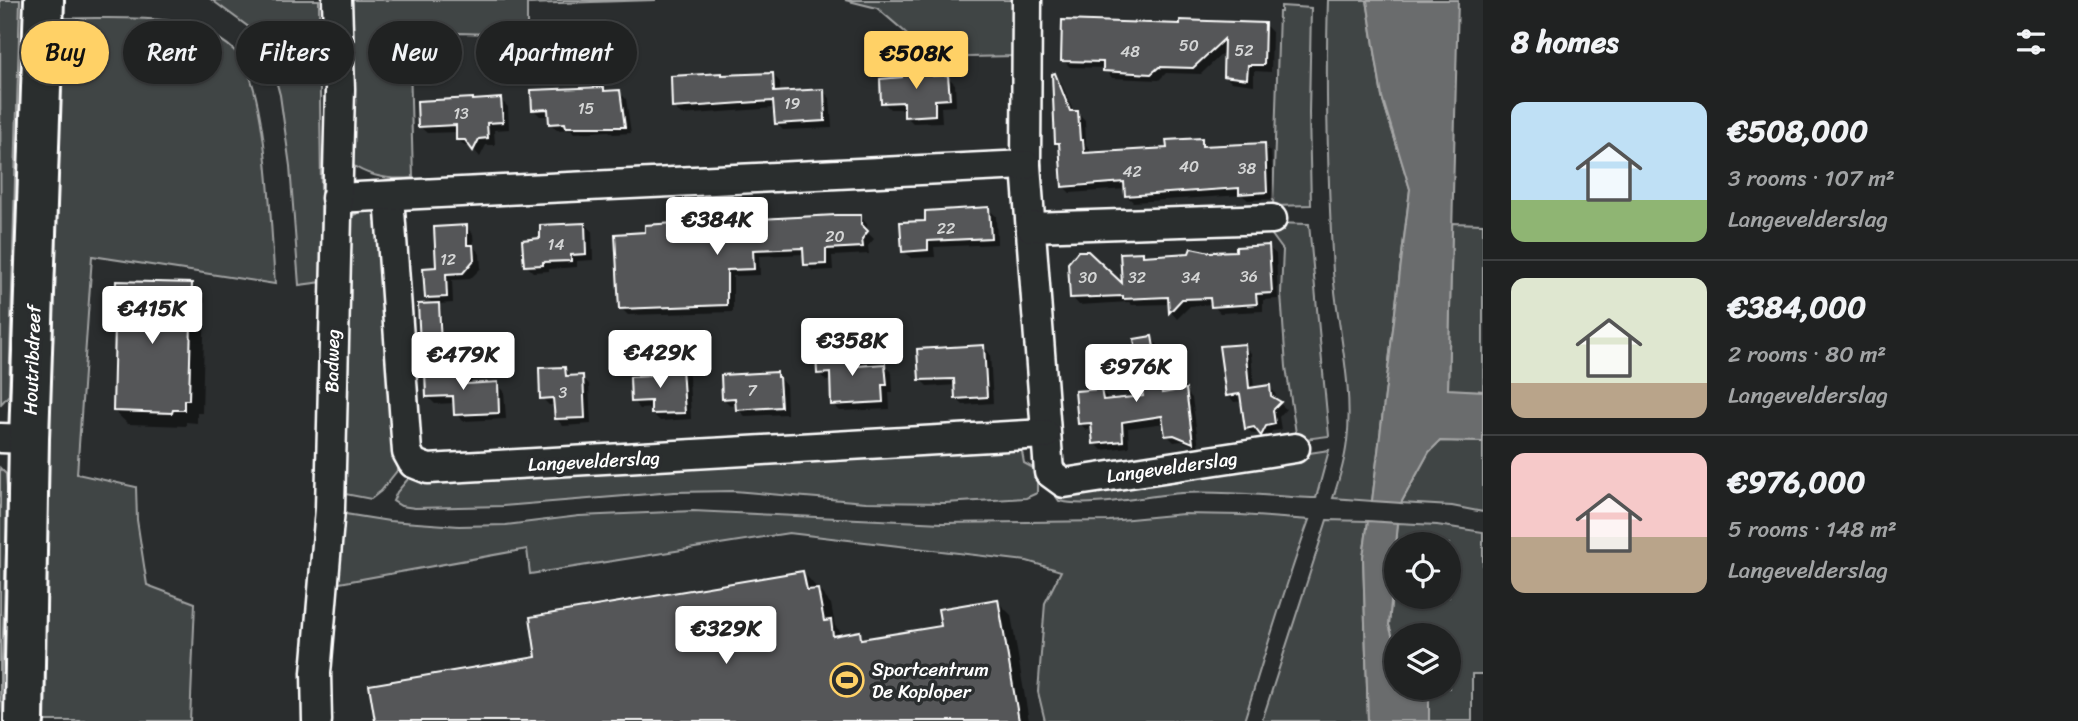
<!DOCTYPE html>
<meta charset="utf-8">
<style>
:root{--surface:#202222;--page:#2d2f2f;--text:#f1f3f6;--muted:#a2a4a5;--line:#3d3f40;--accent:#ffd166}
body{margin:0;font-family:Sriracha,sans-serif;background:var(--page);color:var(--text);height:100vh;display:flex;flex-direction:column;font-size:26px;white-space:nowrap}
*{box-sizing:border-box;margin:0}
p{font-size:23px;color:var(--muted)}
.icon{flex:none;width:38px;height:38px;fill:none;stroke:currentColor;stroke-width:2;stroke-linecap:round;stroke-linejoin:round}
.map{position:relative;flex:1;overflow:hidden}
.details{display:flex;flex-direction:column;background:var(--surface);width:595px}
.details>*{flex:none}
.hud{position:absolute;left:21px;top:21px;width:665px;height:63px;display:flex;gap:14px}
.controls{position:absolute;left:1384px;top:532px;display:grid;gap:14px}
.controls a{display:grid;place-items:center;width:77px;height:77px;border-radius:50%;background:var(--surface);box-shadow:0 2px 5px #0004,0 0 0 2px var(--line);font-size:35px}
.price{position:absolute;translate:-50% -60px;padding:0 16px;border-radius:7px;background:#fff;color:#222;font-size:23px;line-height:46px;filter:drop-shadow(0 2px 4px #0008)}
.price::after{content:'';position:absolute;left:50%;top:42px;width:21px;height:16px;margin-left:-10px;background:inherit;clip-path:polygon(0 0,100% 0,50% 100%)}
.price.active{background:var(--accent);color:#111}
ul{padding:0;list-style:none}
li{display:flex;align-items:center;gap:21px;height:175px;padding:0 28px}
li+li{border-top:2px solid var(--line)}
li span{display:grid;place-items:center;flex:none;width:196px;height:140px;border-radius:14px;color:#555}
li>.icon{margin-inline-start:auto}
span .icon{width:84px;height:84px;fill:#fffc;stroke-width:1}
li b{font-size:30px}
h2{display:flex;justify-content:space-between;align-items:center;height:84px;padding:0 28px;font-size:30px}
.tag{padding:0 24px;border-radius:32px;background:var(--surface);box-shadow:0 2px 5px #0004,0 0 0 2px var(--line);font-size:24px;line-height:63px}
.tag.active{background:var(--accent);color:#111}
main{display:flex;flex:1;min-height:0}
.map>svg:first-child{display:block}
.green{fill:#414445;stroke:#a0a2a2;stroke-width:2;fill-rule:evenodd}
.water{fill:#6a6c6d;stroke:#a6a7a7;stroke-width:2}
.shadow{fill:#0007}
.building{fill:#555758;stroke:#fff;stroke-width:2}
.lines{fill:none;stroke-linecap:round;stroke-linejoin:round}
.minor-casing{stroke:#fff;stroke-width:33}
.secondary-casing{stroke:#fff;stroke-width:44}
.minor{stroke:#2a2d2e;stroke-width:28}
.secondary{stroke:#2a2d2e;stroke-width:38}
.labels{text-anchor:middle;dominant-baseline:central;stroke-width:7;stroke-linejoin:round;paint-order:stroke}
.number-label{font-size:16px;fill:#d4d5d5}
.street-label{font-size:19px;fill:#fff;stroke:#2a2d2e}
.poi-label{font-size:19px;fill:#fff;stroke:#2a2d2e;text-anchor:start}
</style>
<main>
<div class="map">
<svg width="1483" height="721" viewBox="0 0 1483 721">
<rect width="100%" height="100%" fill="#2a2d2e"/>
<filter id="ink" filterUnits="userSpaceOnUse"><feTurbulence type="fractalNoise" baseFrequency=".0143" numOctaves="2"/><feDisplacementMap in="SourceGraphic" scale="14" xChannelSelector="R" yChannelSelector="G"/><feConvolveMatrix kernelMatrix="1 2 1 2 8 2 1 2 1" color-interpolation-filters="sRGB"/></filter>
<g filter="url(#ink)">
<g class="green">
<polygon points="0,0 20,0 9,395 1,404"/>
<polygon points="212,0 319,0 322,282 299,285 290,166 280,95 269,55 254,31"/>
<path d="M 346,0 L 656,0 L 527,4 L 527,35 L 458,33 L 429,45 L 410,62 L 413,178 C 391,180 369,177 351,164 Z"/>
<polygon points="845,0 1015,0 1014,56 922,58 905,32 877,8"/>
<path d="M 1328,0 L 1367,0 L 1382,97 L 1410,189 L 1372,501 L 1333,498 C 1339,480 1345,461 1347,441 C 1354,387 1337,326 1333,272 C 1328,181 1325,91 1328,0 Z"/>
<polygon points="1281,6 1311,8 1309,113 1311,205 1273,206 1279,12 1281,12"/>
<path d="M 59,18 C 95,19 134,16 171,21 C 194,24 227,39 241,58 C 268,96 271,234 275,284 L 92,256 L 77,474 L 136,487 L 137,520 L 147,585 L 195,603 L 190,721 L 36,721 Z"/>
<polygon points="369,209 379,212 404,462 381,491 371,499 340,493 348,217"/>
<polygon points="1272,223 1309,224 1329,436 1297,440 1286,367 1281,293 1283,250 1272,235"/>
<polygon points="1452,223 1483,224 1483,391 1448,390"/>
<polygon points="1440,441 1483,442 1483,512 1452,506 1401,503 1429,452"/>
<polygon points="1021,446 1024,463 1037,470 1037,493 1026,498 945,503 866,502 734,491 674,492 503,506 415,508 401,506 393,501 397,492 413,473"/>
<path d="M 1329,450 L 1316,498 C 1271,497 1227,490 1182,493 C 1149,495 1089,509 1059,501 L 1053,492 Z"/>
<polygon points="0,468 6,474 8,500 0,713"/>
<path d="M 693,511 L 942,523 L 1109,521 L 1183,514 L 1241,515 L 1309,520 C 1285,586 1265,654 1244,721 L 1045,721 L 1038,692 L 1045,603 L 1061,571 L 1027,561 L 789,533 L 530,574 L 527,549 L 334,584 L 339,513 L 389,521 L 459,526 L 506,525 L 579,516 Z"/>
<polygon points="1327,520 1368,521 1363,557 1368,721 1262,721"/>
<path d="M 1398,523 L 1437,525 L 1483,532 L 1483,674 L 1472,674 L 1472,721 L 1429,721 L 1429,700 L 1421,688 L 1449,688 L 1449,635 L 1396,635 L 1396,648 L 1389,625 ZM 1396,544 L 1449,544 L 1449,597 L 1396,597 Z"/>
</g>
<g class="water">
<polygon points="1367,0 1458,0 1448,389 1483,391 1483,442 1440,441 1429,452 1401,503 1372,501 1410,189 1382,97"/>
<polygon points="1368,521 1398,523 1389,625 1396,648 1396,688 1421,688 1429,700 1429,721 1368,721 1363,557"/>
</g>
<g class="shadow">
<polygon points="1265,25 1272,32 1271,72 1254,71 1254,85 1231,82 1224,75 1225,51 1201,74 1166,73 1159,80 1112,78 1105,68 1070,67 1063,60 1182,26"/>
<polygon points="928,69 938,78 948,77 955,84 956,106 941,107 942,122 913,123 906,116 906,109 890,109 883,102 904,79"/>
<polygon points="773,75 780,82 780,93 823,91 830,98 832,128 783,130 776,123 775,108 681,115 674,107"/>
<polygon points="1054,75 1061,82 1074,113 1078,113 1085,120 1086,145 1090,149 1090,154 1168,150 1201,140 1208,147 1264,145 1271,152 1274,199 1248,200 1242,195 1133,202 1126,195 1126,189 1070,193 1063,186 1061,146 1057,142"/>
<polygon points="603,89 606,92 619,92 626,99 631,133 613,134 609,131 574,133 571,129 557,130 550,123 550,116 540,116 533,109"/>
<polygon points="501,100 508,107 509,129 494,130 495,145 486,145 480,157 471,146 465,146 458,139 458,132 427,133 419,126"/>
<polygon points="988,209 996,216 997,244 934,247 935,257 911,258 904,251 927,223"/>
<polygon points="860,217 867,224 867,232 874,239 868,246 869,254 832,256 833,270 813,271 806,264 805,254 759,256 760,275 733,276 733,312 628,315 621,308 647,234 674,225 689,239 689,244 740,241"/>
<polygon points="585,224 592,231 593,260 577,261 577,267 549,269 549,271 533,272 526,265 542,240"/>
<polygon points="466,227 473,234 474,247 480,254 481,268 470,279 452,280 453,303 438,304 441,308 443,347 425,347 422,344 434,305 426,297 438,269"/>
<polygon points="1268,247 1276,254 1278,299 1263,300 1263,311 1220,313 1212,304 1190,306 1177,319 1171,312 1170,304 1132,305 1129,302 1079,305 1072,297 1124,288 1142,254 1145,257 1238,253"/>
<polygon points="191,285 205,298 202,413 197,413 197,423 186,422 186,426 128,424 114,411"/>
<polygon points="1151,338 1158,345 1167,394 1185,391 1192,398 1199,448 1182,441 1174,442 1167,435 1165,423 1128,428 1129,447 1102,450 1095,443 1094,429 1086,430 1080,423 1100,390 1107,397 1108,401 1145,397"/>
<polygon points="983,346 990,354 993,403 963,405 956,398 956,385 928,387 921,380"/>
<polygon points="1244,346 1251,353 1254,389 1269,386 1275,393 1277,401 1286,409 1279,417 1281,430 1272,431 1267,441 1260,433 1253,434 1246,428 1242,401 1234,402 1228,395"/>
<polygon points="855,353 863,360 863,367 885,366 892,373 893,392 889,392 890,409 840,411 833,404 832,380 826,381 819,373"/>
<polygon points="682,368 689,376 691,419 660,421 653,414 653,408 640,409 633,401 651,378"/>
<polygon points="564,369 571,376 582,377 589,384 591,424 563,426 556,418 555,405 549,405 542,398"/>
<polygon points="465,371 472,378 472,385 497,384 504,391 506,419 463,421 456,414 455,403 435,404 428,397"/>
<polygon points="776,374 786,386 787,414 745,416 738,409 737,405 731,406 724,399"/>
<polygon points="803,572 831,604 835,626 844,635 859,633 866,640 943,627 997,601 1011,615 1029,721 377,721 538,658"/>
</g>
<g class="building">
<polygon points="1062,20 1180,24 1180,20 1265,23 1264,65 1248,65 1247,79 1223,76 1224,39 1193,68 1159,67 1151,74 1103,71 1103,62 1061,61"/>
<polygon points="928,68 928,71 933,71 933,76 948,75 950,99 935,100 935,115 904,117 904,102 881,103 880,79 902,77 902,72 907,72 907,69"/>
<polygon points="722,73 722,75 773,73 774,92 824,89 825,121 775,124 773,101 672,108 671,76"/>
<polygon points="1055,73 1070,111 1078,111 1080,140 1083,140 1084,153 1167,148 1166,140 1202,138 1202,146 1265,143 1267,192 1239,194 1239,188 1125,196 1124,182 1062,187 1059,143 1055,143 1052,74"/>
<polygon points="604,87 604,91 620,90 625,127 566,127 565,123 549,124 548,109 532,110 531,90"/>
<polygon points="473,98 473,100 501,98 503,122 487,123 488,138 479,139 473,151 465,140 456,140 456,125 418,127 417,101"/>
<polygon points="989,207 991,238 928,241 928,250 902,252 900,222 925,221 925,211"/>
<polygon points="836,215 861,215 861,224 868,231 862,239 863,247 826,249 826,264 804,265 803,248 753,250 754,269 727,270 727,305 619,309 615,234 645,232 645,225 675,223 683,230 683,243 738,239 737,220"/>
<polygon points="585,223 586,254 571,255 571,261 543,262 543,265 524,266 522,240 540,238 540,225"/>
<polygon points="467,225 467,245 473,245 474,260 463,273 446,274 447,297 425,298 423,268 436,267 434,227"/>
<polygon points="1269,245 1272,293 1256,294 1257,304 1211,307 1210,298 1182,299 1169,313 1168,297 1123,299 1123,296 1070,298 1068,263 1078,251 1088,251 1122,283 1120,253 1143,252 1143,256 1189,253 1191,248 1210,252 1236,251 1236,247"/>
<polygon points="116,281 192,283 189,400 184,400 184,410 173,410 172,413 113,411"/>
<polygon points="439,303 441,344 420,345 418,304"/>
<polygon points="1152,336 1162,393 1186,389 1193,443 1174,435 1165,436 1162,416 1122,422 1123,441 1093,444 1091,423 1078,424 1075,391 1101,389 1103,400 1143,396 1134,339"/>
<polygon points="1245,344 1249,388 1270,385 1271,396 1281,402 1273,410 1275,424 1266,426 1261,436 1254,427 1245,429 1240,394 1226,396 1219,346"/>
<polygon points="984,345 987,397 955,399 954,379 919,380 917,349"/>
<polygon points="856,351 857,366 885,364 887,385 882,385 883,402 831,405 830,373 817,374 816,353"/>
<polygon points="565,367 566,376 583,375 585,418 555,419 553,398 540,399 539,368"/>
<polygon points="682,367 685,413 651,414 651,401 631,402 630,377 649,376 649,368"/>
<polygon points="466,369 466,384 498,382 499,413 454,415 453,396 426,397 425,371"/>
<polygon points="777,372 777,377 779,377 781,407 736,410 735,398 722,399 721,375"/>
<polygon points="803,571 807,590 818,589 824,621 831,620 833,636 860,631 861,639 941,626 938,609 998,599 1019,721 375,721 369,685 536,657 530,617"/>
</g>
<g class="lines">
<defs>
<g id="minor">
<polyline points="1027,0 1026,165 1049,472 1064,483 1295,448"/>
<polyline points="389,196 407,452 413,463 428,469 1045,434"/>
<polyline points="336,198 1026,165"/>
<polyline points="1031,227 1272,219"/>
<polyline points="0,438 29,439"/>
<polyline points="317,721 316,673 330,509 340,89 337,0"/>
</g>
<polyline id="secondary" points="24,721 29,439 44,0"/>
</defs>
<use href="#minor" class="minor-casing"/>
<use href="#secondary" class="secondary-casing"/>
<use href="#minor" class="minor"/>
<use href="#secondary" class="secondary"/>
</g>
</g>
<defs>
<symbol id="stadium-ring" viewBox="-11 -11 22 22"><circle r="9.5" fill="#2a2d2e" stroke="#ffd166" stroke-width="1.5"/><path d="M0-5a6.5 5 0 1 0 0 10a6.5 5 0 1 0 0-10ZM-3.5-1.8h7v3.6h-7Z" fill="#ffd166"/></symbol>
</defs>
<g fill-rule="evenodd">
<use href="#stadium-ring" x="828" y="661" width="38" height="38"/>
</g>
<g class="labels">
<g class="number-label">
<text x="1189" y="45">50</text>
<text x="1244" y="50">52</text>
<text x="1130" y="51">48</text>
<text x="792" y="103">19</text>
<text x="586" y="108">15</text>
<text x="461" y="113">13</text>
<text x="1189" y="166">40</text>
<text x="1247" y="168">38</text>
<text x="1132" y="171">42</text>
<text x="946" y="228">22</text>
<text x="835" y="236">20</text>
<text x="556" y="244">14</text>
<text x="448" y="259">12</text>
<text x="1249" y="276">36</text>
<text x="1088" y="277">30</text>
<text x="1137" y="277">32</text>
<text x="1191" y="277">34</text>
<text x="752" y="390">7</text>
<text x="563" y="392">3</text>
</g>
<g class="street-label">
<text transform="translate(32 360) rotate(-88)">Houtribdreef</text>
<text transform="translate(332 361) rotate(-89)">Badweg</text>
<text transform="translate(594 461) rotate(-3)">Langevelderslag</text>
<text transform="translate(1172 467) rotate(-8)">Langevelderslag</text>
</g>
<g class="poi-label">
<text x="872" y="669">Sportcentrum<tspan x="872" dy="22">De Koploper</tspan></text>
</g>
</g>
</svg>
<div class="controls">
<a><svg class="icon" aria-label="locate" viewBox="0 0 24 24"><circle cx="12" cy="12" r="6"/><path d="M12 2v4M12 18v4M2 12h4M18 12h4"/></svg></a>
<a><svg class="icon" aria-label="layers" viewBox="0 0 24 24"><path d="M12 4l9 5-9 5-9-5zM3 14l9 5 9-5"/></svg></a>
</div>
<b class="price active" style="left:916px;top:91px">€508K</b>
<b class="price" style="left:717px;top:257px">€384K</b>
<b class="price" style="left:152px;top:346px">€415K</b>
<b class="price" style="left:852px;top:378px">€358K</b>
<b class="price" style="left:660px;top:390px">€429K</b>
<b class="price" style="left:463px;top:392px">€479K</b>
<b class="price" style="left:1136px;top:404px">€976K</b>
<b class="price" style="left:726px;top:666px">€329K</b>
<div class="hud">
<a class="tag active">Buy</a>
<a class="tag">Rent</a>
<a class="tag">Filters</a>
<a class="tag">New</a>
<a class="tag">Apartment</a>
</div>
</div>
<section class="details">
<h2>8 homes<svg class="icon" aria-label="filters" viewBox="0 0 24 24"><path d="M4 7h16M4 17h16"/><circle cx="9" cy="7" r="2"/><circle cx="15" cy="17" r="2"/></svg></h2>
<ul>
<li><span style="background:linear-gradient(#bfe0f5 70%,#8fb573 0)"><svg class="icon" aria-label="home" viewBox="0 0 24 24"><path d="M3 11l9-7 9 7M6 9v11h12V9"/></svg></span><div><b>€508,000</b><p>3 rooms · 107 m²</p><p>Langevelderslag</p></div></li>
<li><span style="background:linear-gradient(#dfe7d0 75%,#b9a48a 0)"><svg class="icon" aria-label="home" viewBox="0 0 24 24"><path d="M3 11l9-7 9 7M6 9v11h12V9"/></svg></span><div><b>€384,000</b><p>2 rooms · 80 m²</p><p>Langevelderslag</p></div></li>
<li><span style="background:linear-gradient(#f6c9c9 60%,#b9a48a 0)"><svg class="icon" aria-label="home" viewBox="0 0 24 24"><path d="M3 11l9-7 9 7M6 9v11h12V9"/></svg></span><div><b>€976,000</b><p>5 rooms · 148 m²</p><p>Langevelderslag</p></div></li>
</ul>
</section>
</main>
